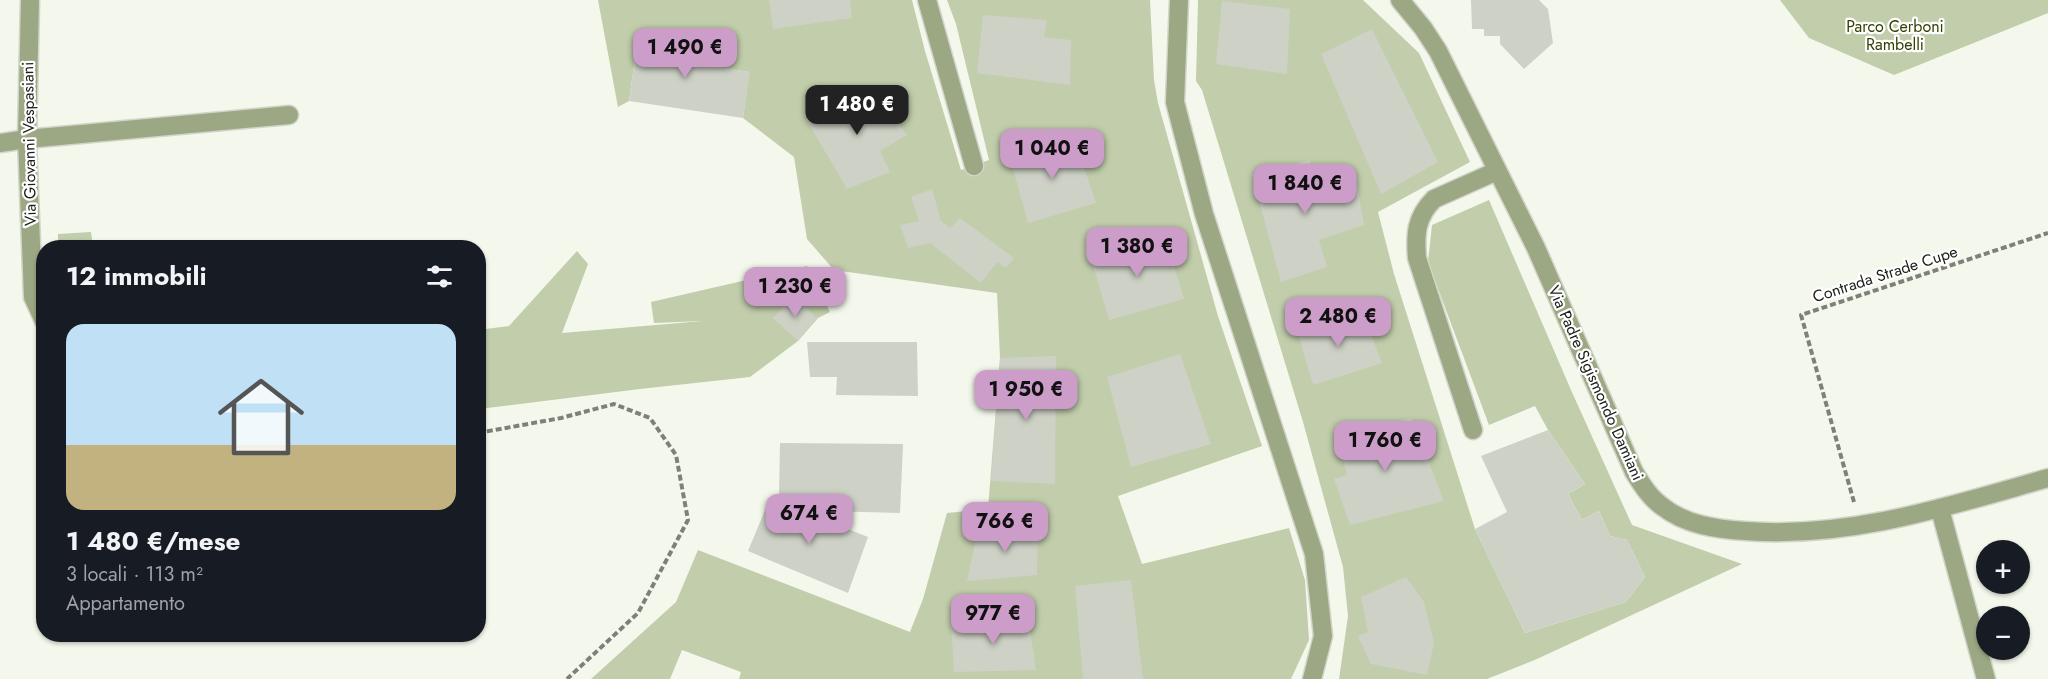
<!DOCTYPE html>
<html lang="it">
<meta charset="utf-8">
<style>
:root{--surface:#171b24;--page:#20242c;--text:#f1f3f6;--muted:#9ea1a6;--accent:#cd9dca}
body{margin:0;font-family:Jost,sans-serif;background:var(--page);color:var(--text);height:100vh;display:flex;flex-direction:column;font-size:22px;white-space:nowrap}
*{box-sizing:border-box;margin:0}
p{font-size:20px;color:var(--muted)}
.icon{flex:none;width:33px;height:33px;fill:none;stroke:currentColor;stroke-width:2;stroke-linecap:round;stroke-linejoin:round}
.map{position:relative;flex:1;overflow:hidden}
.side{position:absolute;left:36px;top:240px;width:450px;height:402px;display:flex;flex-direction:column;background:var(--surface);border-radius:24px;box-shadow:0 2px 4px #0004}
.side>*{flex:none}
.tools{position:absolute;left:1976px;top:540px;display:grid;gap:12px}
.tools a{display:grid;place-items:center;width:54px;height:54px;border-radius:50%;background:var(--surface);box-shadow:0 2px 4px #0004;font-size:30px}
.price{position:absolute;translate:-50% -51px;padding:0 14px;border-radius:12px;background:var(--accent);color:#111;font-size:20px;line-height:39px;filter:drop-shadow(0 2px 3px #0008)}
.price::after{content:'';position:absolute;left:50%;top:36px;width:18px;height:14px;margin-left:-9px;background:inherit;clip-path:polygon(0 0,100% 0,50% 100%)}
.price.on{background:#222;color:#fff}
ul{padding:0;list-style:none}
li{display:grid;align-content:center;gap:12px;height:318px;padding:0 30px}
li span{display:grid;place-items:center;height:186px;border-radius:18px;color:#555}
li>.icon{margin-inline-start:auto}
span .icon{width:108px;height:108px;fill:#fffc;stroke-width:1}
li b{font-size:26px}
h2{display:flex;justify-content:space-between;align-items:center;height:72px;padding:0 30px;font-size:26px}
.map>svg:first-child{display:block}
.green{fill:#c1cdab}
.building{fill:#ced2c6}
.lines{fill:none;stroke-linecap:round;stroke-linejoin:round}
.street-casing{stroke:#d1d5ca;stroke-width:21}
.path{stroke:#7e8179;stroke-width:4;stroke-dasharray:6 3;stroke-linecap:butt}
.street{stroke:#9ca884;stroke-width:18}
.labels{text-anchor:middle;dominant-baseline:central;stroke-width:4.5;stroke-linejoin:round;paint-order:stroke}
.park-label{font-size:16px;fill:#313f00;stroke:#fff}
.street-label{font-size:16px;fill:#1c1d19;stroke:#fff}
</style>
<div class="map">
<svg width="2048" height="679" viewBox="0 0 2048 679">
<rect width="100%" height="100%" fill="#f4f8ec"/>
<g class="green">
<polygon points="598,0 912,0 925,51 961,170 989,160 956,24 947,0 1150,0 1154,80 1158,103 1218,316 1262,446 1118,496 1142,564 1289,528 1305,580 1309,640 1291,679 739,679 741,672 682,650 670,679 591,679 676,602 698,550 910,632 923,599 947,513 988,509 1000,358 997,293 834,270 807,239 794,157 743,118 749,72 710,66 709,60 676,52 678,36 639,30 629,101 618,107"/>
<polygon points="1198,0 1363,0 1419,53 1470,162 1378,212 1394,274 1475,529 1525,633 1626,602 1645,577 1627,540 1610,536 1599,511 1582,520 1568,494 1585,484 1548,430 1535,406 1489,425 1428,262 1432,225 1489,200 1571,390 1632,525 1742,564 1537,659 1487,679 1339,679 1348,616 1343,567 1303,422 1202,90 1196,81"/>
<polygon points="1780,0 2048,0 2048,13 1894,75 1809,38"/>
<polygon points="91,232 93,247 58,247 58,234"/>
<polygon points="577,251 588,264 562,333 703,321 654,323 651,302 807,266 830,312 818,318 798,341 750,377 640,389 479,409 478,330 509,326"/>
</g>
<g class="building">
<polygon points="769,0 850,0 852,18 773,29"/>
<polygon points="1471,0 1539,0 1548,9 1553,43 1524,69 1500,44 1500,36 1484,36 1484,29 1472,29"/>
<polygon points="1222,1 1290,9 1287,74 1216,64"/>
<polygon points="983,15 1047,20 1044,37 1071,40 1070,85 977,73"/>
<polygon points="1372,29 1438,162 1381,194 1321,54"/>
<polygon points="639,30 679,36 676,52 709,60 710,66 750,72 743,118 629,101"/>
<polygon points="870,85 907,135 880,151 890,172 847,189 806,119"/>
<polygon points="1074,137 1096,203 1028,223 1009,154"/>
<polygon points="1310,160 1313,183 1355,172 1364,225 1319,240 1327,267 1281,282 1252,175"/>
<polygon points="932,189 941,221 950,228 960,218 1014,258 1006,268 997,262 981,283 930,243 908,248 900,225 919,221 911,197"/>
<polygon points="1166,239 1184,299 1109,320 1090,255"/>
<polygon points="794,296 817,318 798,341 773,318"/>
<polygon points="1362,311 1382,363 1313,385 1297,330"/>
<polygon points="807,342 917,342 918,396 836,395 837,377 810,377"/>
<polygon points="1180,354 1211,444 1131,467 1107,377"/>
<polygon points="1056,356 1055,484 991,481 1000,358"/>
<polygon points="1411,418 1444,501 1350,525 1334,479 1347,475 1337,436"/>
<polygon points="1548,430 1585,484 1568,494 1582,520 1599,511 1610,536 1627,540 1645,577 1626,602 1525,633 1475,529 1507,512 1481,456"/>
<polygon points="780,443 903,444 900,513 827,511 779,495"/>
<polygon points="770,498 868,537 848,593 748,551"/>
<polygon points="1038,526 1037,575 967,581 978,528"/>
<polygon points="1406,577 1424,602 1434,643 1427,675 1371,664 1358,636 1368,632 1361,597"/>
<polygon points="1131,580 1143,679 1083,679 1075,586"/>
<polygon points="1028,616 1036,670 954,672 951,621"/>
</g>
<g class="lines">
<defs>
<g id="street">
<polyline points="30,0 27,139 33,297 44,321"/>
<polyline points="927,0 974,166"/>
<polyline points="1179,0 1175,102 1204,214 1314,554 1323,636 1312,679"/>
<path d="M 1400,0 L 1423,28 L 1438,51 L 1536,248 L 1634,472 C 1642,485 1650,498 1663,507 C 1686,525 1716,529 1745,531 C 1849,539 1949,506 2048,478"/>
<polyline points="0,143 27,139 289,115"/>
<path d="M 1473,430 L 1417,258 C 1415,234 1416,217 1434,199 L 1497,171"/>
<polyline points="1940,509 1986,679"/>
</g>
</defs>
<use href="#street" class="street-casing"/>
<g class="path">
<polyline points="478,433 561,418 614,404 650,418 676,455 688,520 638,613 567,679"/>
<polyline points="1854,502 1801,315 2048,233"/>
</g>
<use href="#street" class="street"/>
</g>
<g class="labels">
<g class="park-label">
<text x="1895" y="26">Parco Cerboni<tspan x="1895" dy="18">Rambelli</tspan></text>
</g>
<g class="street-label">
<text transform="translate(29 144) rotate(-91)">Via Giovanni Vespasiani</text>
<text transform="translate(1885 274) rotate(-18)">Contrada Strade Cupe</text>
<text transform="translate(1596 383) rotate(66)">Via Padre Sigismondo Damiani</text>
</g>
</g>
</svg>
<div class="tools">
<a>+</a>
<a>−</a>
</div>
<b class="price" style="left:685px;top:79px">1 490 €</b>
<b class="price on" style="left:857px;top:136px">1 480 €</b>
<b class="price" style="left:1052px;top:180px">1 040 €</b>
<b class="price" style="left:1305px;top:215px">1 840 €</b>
<b class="price" style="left:1137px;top:278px">1 380 €</b>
<b class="price" style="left:795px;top:318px">1 230 €</b>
<b class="price" style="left:1338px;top:348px">2 480 €</b>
<b class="price" style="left:1026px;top:421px">1 950 €</b>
<b class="price" style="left:1385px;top:472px">1 760 €</b>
<b class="price" style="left:809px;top:545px">674 €</b>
<b class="price" style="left:1005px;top:553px">766 €</b>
<b class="price" style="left:993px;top:645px">977 €</b>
<section class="side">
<h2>12 immobili<svg class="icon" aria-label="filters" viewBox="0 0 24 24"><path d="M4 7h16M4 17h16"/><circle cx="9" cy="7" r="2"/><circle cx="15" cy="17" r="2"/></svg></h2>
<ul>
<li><span style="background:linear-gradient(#bfe0f5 65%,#c2b280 0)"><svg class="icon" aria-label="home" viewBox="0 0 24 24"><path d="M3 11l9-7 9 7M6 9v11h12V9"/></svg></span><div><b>1 480 €/mese</b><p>3 locali · 113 m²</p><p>Appartamento</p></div></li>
</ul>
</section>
</div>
